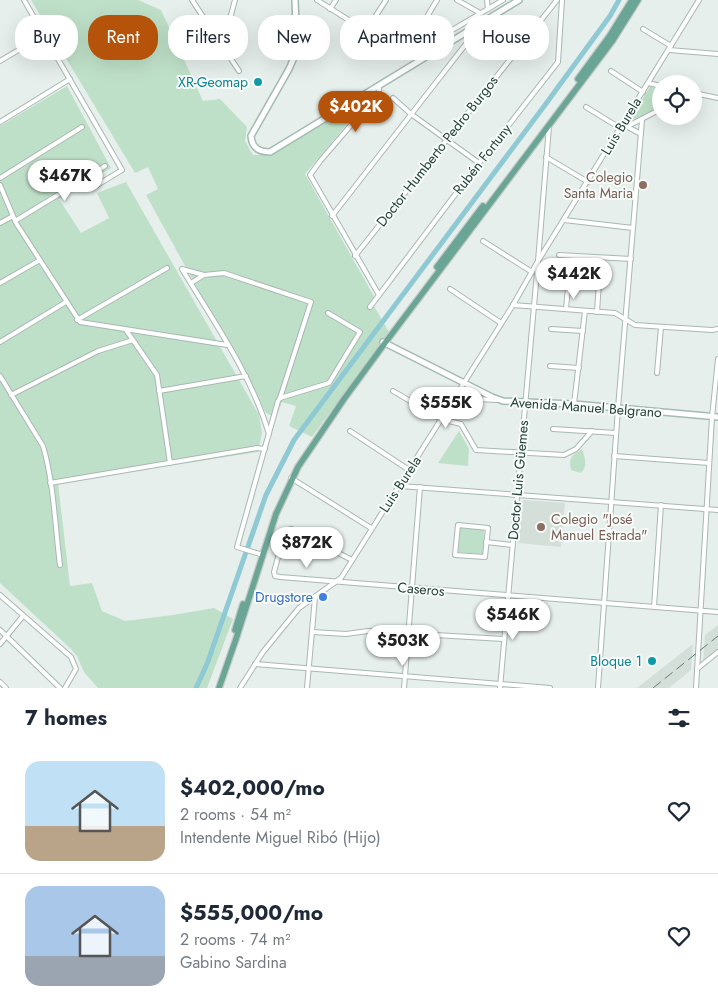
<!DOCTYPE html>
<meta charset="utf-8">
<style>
:root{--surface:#fff;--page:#f2f2f3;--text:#1f2937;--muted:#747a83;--line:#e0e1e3;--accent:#b45309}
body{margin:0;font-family:Jost,sans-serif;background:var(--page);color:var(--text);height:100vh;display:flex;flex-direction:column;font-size:19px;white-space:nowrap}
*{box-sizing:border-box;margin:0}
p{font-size:16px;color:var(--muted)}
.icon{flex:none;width:28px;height:28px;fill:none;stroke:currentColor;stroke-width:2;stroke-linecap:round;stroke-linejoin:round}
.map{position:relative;height:688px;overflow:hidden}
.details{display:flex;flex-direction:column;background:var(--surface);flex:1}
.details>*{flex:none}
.top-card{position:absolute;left:15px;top:15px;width:689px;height:45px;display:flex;gap:10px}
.buttons{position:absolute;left:652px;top:75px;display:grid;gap:10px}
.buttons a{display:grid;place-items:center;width:50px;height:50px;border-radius:50%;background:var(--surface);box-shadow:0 5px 20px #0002;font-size:25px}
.price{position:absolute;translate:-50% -42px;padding:0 11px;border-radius:18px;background:#fff;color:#222;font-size:16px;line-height:32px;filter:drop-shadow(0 1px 2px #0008)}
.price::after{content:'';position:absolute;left:50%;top:30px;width:15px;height:11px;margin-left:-8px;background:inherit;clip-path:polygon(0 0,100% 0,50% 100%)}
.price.selected{background:var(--accent);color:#fff}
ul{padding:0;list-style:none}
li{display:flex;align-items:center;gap:15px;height:125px;padding:0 25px}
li+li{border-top:1px solid var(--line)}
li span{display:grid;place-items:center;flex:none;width:140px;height:100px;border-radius:15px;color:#555}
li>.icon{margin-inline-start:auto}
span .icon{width:60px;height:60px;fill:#fffc;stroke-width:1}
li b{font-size:21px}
h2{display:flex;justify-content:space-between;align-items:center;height:60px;padding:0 25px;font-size:21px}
.tag{padding:0 18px;border-radius:20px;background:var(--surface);box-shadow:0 5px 20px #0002;font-size:18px;line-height:45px}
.tag.selected{background:var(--accent);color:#fff}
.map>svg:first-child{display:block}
.built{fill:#d4dfda}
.green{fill:#bfe0c8}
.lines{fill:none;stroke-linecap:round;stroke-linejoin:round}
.canal{stroke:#8ec9d4;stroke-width:5}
.street-casing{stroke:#a8b8b2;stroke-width:6}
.secondary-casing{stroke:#a4bbb3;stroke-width:8}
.primary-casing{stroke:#c2cac8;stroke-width:8}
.street{stroke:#fff;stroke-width:4}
.secondary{stroke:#fff;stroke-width:5}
.primary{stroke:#6aa596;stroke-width:5.5}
.rail{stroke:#5f7d75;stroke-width:1;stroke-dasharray:10 5;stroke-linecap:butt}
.culture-dot{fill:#0f9aa8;stroke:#f7fbf9;stroke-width:2}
.education-dot{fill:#8d6e63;stroke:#f7fbf9;stroke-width:2}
.shop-dot{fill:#3f7fe0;stroke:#f7fbf9;stroke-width:2}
.labels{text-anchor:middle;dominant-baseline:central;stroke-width:4;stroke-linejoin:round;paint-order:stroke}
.culture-label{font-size:14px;fill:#0d838f;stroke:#f7fbf9;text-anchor:end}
.street-label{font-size:14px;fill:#24423a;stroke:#f7fbf9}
.education-label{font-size:14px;fill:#785e54;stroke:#f7fbf9;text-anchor:end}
.shop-label{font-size:14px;fill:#366cbe;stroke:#f7fbf9;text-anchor:end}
</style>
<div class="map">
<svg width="718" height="688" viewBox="0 0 718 688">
<rect width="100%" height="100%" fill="#e6efeb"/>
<g class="built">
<polygon points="524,500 565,503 561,547 518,543 521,503"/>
<polygon points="718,625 718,650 703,662 705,635"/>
<polygon points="693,644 691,670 669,688 637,688"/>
</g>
<g class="green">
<polygon points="31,0 138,0 161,10 203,101 220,99 247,127 245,141 253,155 270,155 369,95 371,96 305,174 376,300 374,306 389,332 312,437 289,426 296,406 282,402 276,418 266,413 146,195 158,189 148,167 135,173"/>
<polygon points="67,86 111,168 59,199 81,233 109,218 97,193 126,182 259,415 262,433 258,452 58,483 70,586 92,583 102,611 125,621 173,615 214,608 233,619 207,688 98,688 84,672 77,656 71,649 0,583 0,126"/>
<polygon points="650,87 661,89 661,105 631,123 628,122"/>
<polygon points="459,431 469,449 468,466 438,463"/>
<path d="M 582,449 C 585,457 588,466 581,473 L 571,470 C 568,458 572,455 582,449 Z"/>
<polygon points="460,528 484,530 483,554 458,552"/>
</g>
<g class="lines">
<polyline class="canal" points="196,688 207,664 266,495 294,440 545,105 610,16 619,0"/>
<defs>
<g id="street">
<polyline points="24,0 122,170 94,187"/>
<polyline points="192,0 239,71"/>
<polyline points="317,0 404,55"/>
<polyline points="457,0 480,13"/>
<polyline points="487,0 488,9"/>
<polyline points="330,9 336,0"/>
<polyline points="643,29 671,46"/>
<polyline points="366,31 386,0"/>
<polyline points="223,45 235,0"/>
<polyline points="669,50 718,54"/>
<polyline points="404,55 410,55 503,0"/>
<polyline points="404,55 437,0"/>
<polyline points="0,61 44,35"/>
<polyline points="611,71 643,92"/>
<polyline points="648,83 661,86"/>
<polyline points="379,87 379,91 376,96 321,160 310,175 379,295"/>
<polyline points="694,93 718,98"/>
<polyline points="393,98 411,114 479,163"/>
<polyline points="586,107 620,128"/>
<polyline points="0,122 70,79"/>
<polyline points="622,124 641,134"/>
<polyline points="628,126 661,109"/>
<polyline points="546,157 588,182"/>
<polyline points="0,178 82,127"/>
<polyline points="0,185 16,223 80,322 227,345"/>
<polyline points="332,216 469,40 475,27"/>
<polyline points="564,220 633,228"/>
<polyline points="15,221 105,166"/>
<polyline points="0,223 13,216"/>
<polyline points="483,241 532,272"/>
<polyline points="559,255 631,259"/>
<polyline points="355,256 557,0"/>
<path d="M 204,275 L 182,269 C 214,322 251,374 269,434"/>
<polyline points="0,283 40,260"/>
<polyline points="191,283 204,275 224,273 311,302 280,398"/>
<polyline points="450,289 501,323"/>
<polyline points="513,305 615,313 635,325 712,330 718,329"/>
<polyline points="370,307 479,163 558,62 562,0"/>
<polyline points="566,309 570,265"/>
<polyline points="597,312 600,267"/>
<polyline points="77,320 167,268"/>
<polyline points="551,329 583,331"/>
<polyline points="126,330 157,375 170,463"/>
<polyline points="0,342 66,302"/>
<polyline points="550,366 579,368"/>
<polyline points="657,373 661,327"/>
<path d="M 0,376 L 43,446 C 54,483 55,527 60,565"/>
<polyline points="159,391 246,376"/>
<polyline points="393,391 441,419 461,424 476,450 564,455 576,449 592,431"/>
<polyline points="11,395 98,351 133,340"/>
<polyline points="454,398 497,400"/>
<polyline points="574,404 585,311"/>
<polyline points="553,429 616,433"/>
<polyline points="350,431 409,470"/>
<polyline points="614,456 709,463"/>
<polyline points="291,478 371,528"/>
<polyline points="50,483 257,448 265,449"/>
<polyline points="400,486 718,510"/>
<polygon points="458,525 488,528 485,557 455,555"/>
<polyline points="486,542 513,545"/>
<polyline points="263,555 237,547 278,401 280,398 329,383 360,332 328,313"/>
<polyline points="352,560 291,529 285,531 274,572 275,576 280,577 718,612"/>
<polyline points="0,595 71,657 76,669 65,688"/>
<polyline points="654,607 661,505"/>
<polyline points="0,630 60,688"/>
<polyline points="312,632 346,634 368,631 503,639"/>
<polyline points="0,644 23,616"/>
<polyline points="255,664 550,688"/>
<polyline points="697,669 718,652"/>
<polyline points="0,682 6,688"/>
<polyline points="240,688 263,652 299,608 341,578 513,305 538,261 699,0"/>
<polyline points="307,688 315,597"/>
<polyline points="404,688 420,487"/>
<polyline points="500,688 538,261 549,127"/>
<polyline points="598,688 618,408 642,120"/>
<polyline points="696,688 712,417 718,359"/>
</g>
<g id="secondary">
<path d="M 295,0 L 297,51 L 289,69 L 251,136 C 252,148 259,152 270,152 L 519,0"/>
<polyline points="383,342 492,397 503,401 574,404 718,417"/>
</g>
<g id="primary">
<polyline points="578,79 609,37 632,0"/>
<polyline points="437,267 483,206"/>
<polyline points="235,630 243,604"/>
<polyline points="219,688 236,639 276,514 298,467 344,399 385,343 613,40 638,0"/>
</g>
</defs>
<use href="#street" class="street-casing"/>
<use href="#secondary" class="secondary-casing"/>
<use href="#primary" class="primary-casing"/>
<use href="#street" class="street"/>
<use href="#secondary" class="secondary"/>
<use href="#primary" class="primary"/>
<polyline class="rail" points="653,688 718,636"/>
</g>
<g class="culture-dot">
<circle cx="258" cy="82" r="5"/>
<circle cx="652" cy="661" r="5"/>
</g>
<g class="education-dot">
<circle cx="643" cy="185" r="5"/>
<circle cx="541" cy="527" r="5"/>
</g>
<circle class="shop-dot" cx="323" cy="597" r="5"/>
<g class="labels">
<g class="culture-label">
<text x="248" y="82">XR-Geomap</text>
<text x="642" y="661">Bloque 1</text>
</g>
<g class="street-label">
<text transform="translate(621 126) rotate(-59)">Luis Burela</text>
<text transform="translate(437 151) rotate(-52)">Doctor Humberto Pedro Burgos</text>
<text transform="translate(482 159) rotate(-52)">Rubén Fortuny</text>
<text transform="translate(586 407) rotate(4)">Avenida Manuel Belgrano</text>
<text transform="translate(518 480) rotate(-85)">Doctor Luis Güemes</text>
<text transform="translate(400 484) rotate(-57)">Luis Burela</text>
<text transform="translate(421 589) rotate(5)">Caseros</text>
</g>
<g class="education-label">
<text x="633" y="177">Colegio<tspan x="633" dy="16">Santa Maria</tspan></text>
<text x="551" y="519" text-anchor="start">Colegio "José<tspan x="551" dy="16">Manuel Estrada"</tspan></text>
</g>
<g class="shop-label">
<text x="313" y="597">Drugstore</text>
</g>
</g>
</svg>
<div class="buttons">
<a><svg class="icon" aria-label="locate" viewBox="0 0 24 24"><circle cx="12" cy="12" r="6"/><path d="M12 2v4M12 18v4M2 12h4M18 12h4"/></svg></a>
</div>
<b class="price selected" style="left:356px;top:133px">$402K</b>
<b class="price" style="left:65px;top:202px">$467K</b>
<b class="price" style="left:574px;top:300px">$442K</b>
<b class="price" style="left:446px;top:429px">$555K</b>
<b class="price" style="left:307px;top:569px">$872K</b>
<b class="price" style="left:513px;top:641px">$546K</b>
<b class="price" style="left:403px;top:667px">$503K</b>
<div class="top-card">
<a class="tag">Buy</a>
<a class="tag selected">Rent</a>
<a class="tag">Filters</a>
<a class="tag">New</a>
<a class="tag">Apartment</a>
<a class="tag">House</a>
</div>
</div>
<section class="details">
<h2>7 homes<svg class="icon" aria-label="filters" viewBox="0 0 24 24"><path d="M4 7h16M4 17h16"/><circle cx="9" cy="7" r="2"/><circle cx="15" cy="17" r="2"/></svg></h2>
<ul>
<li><span style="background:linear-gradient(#bfe0f5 65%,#b9a48a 0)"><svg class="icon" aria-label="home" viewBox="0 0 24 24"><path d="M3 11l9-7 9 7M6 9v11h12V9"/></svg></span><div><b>$402,000/mo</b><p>2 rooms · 54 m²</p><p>Intendente Miguel Ribó (Hijo)</p></div><svg class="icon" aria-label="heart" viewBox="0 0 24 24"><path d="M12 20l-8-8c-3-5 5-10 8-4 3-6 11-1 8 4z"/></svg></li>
<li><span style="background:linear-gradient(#a9c7e8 70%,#9aa5b1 0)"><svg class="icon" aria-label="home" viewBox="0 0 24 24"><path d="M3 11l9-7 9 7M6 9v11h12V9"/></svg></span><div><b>$555,000/mo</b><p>2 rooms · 74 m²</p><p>Gabino Sardina</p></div><svg class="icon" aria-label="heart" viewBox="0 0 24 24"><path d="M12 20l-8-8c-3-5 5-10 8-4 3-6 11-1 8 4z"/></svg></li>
</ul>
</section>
